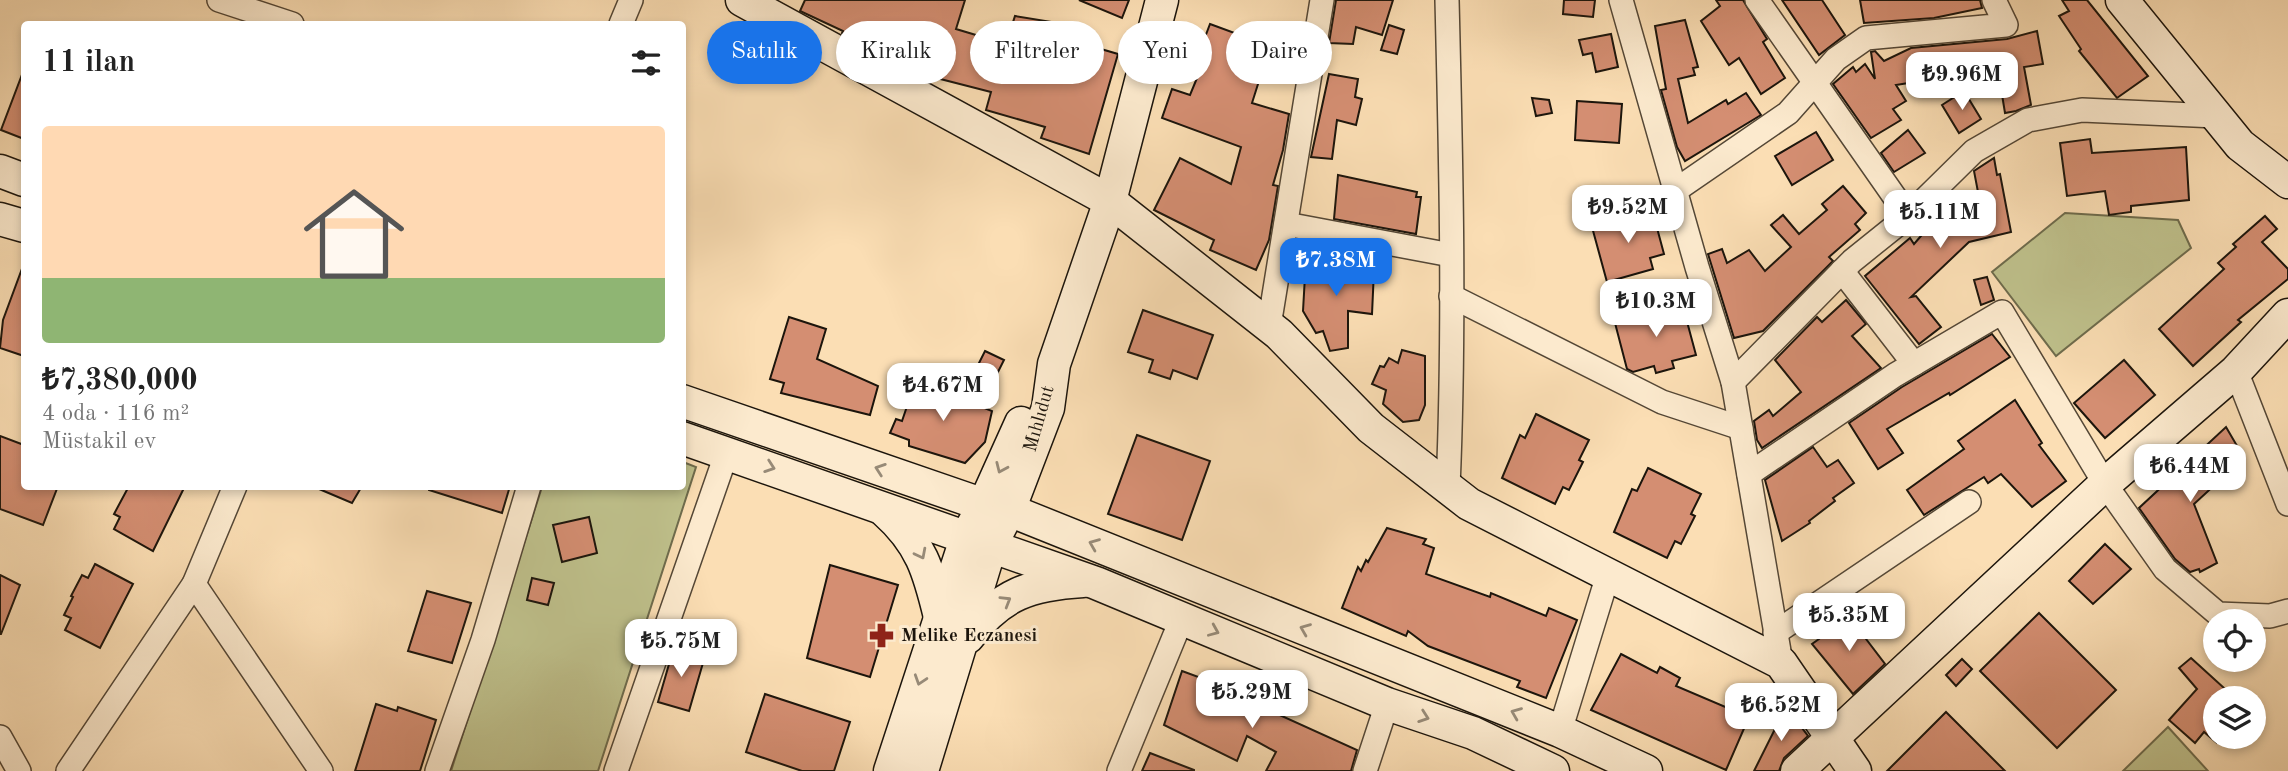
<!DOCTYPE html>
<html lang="tr">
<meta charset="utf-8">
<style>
:root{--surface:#fff;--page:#f6f6f6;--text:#222;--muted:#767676;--line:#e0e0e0;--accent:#1a73e8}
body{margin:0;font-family:"Old Standard TT",serif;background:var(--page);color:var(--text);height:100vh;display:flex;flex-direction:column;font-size:26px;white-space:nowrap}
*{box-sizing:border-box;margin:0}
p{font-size:23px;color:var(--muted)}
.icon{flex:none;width:38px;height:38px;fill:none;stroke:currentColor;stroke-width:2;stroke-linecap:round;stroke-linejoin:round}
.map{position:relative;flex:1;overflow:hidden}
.panel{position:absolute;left:21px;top:21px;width:665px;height:469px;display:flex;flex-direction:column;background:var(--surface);border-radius:7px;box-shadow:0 4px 10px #0003}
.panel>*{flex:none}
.banner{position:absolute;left:707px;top:21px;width:665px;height:63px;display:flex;gap:14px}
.fabs{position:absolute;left:2203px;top:609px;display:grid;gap:14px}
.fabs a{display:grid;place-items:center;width:63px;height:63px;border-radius:50%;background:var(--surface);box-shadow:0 4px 10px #0003;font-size:35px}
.price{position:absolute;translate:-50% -60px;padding:0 16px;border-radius:14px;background:#fff;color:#222;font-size:23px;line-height:46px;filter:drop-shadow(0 2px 4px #0008)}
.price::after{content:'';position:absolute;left:50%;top:42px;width:21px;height:16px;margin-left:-10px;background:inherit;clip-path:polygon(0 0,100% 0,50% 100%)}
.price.on{background:var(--accent);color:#fff}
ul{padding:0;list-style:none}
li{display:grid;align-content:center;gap:14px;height:371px;padding:0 21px}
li+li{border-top:2px solid var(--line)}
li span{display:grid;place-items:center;height:217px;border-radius:7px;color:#555}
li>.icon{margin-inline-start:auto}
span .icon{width:126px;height:126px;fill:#fffc;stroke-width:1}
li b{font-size:30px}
h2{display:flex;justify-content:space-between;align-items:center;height:84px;padding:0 21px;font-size:30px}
.tag{padding:0 24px;border-radius:32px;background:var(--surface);box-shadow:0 4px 10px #0003;font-size:24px;line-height:63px}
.tag.on{background:var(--accent);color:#fff}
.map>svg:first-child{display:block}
.green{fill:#bfc18c;stroke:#6e6b4c;stroke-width:2}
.building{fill:#d48e72;stroke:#1c150c;stroke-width:2}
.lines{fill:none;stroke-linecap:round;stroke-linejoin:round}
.street-casing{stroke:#544736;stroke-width:26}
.secondary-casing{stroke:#1c150c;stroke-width:35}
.street{stroke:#fceace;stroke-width:23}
.secondary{stroke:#fceace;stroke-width:32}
.oneway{stroke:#978a77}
.labels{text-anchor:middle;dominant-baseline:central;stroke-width:6;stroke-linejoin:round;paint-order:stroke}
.street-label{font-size:19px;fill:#1c150c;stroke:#fceace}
.poi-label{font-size:19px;font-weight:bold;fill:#1c150c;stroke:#fceace;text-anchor:start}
</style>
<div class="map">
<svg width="2288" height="771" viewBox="0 0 2288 771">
<rect width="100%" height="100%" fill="#fbdeb4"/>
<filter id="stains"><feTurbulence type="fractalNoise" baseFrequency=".00286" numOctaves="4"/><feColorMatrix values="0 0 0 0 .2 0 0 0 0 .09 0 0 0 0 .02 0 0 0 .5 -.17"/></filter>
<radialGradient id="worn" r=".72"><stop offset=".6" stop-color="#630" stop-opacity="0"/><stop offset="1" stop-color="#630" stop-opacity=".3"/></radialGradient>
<g class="green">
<polygon points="2065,213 2178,220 2191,248 2056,356 1992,272"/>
<polygon points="683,462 696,467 598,771 451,771 542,487 682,486"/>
<polygon points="2168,727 2208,771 2123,771"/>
</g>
<g class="building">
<polygon points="805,0 965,0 956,29 1006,44 1015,16 1064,24 1060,37 1118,54 1089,154 1041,138 1045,127 986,110 991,92 913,72 910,71 912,64 852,39 842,33 843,31 800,11"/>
<polygon points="1079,0 1129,0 1122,18"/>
<polygon points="1336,0 1393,0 1382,35 1356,27 1353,44 1329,43"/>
<polygon points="1564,0 1595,0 1593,17 1563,14"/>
<polygon points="1716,0 1743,0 1767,39 1763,42 1785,78 1761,94 1739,58 1729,65 1701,21 1720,6"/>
<polygon points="1782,0 1822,0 1845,35 1819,55"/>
<polygon points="1860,0 1980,0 1982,8 1934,18 1864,23"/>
<polygon points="2062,0 2087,0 2148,76 2117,98 2079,51 2081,49 2059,16 2069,11"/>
<polygon points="1685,20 1698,67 1693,68 1695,75 1678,79 1688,123 1726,100 1728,104 1746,93 1761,115 1685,161 1677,147 1661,90 1666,89 1655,26"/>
<polygon points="1210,24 1270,46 1252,103 1289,114 1283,150 1273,185 1278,186 1269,240 1256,270 1210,250 1214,240 1154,210 1180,158 1231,184 1241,147 1162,118 1172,89 1190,95 1202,66 1196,61"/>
<polygon points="1389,25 1404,30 1397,54 1381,50"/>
<polygon points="2037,31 2043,64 2024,67 2031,105 2016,111 2005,113 1998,70 2002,68 1896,85 1906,101 1893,109 1901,120 1871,138 1833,84 1853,67 1856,72 1865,64 1875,79 1871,52 1875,51 1884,61 1911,48 2007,39"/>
<polygon points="1611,34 1618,67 1596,72 1592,53 1583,55 1579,40"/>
<polygon points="23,72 24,72 24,139 1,130"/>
<polygon points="1329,74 1358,79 1355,97 1362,99 1356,125 1337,120 1332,159 1311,157"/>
<polygon points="1964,91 1981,119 1959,133 1942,105"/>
<polygon points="1532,98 1549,100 1552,113 1536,116"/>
<polygon points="1577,101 1622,104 1619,143 1575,140"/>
<polygon points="1908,130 1925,153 1894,172 1881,153"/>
<polygon points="1816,132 1833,160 1792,185 1775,156"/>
<polygon points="2090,139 2092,153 2186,147 2189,200 2131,206 2131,212 2109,215 2105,191 2067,196 2060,143"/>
<polygon points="1994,158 1997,175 2000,174 2011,232 1969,242 1911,297 1916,296 1941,327 1919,344 1865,276 1910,238 1914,244 1934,221 1929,215 1947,197 1955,206 1978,192 1974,171"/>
<polygon points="1338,175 1417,192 1416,197 1421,197 1416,234 1334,219"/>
<polygon points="1843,186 1866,213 1855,224 1860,230 1829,257 1833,261 1763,331 1734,338 1708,254 1722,249 1727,263 1749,250 1765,271 1791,247 1771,225 1783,215 1799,234 1827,210 1822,204"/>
<polygon points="1633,210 1635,218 1653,213 1664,254 1650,258 1653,269 1607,282 1592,227 1610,222 1609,217"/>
<polygon points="2265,216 2277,229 2262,242 2288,269 2288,279 2238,320 2241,322 2193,366 2159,329 2224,269 2218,263 2236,247 2233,244"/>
<polygon points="1306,258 1351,266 1351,269 1374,270 1372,314 1348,311 1348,348 1330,351 1323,331 1316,333 1303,311"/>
<polygon points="23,266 24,266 24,356 0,348 3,320"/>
<polygon points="1987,277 1994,300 1981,305 1974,280"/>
<polygon points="1846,300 1866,324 1852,336 1881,368 1762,448 1757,440 1754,421 1769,410 1773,416 1801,392 1775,360 1817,317 1822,322"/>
<polygon points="1682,303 1696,355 1672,361 1674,368 1656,373 1654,366 1633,372 1627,369 1615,323"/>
<polygon points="1143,310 1213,335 1197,379 1173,370 1170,379 1149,372 1153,360 1128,352"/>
<polygon points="789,317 826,329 817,359 878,386 870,415 781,393 784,383 770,379"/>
<polygon points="1992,334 2010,357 1950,395 1949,393 1887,429 1903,453 1878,469 1849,423 1902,387"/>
<polygon points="1402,350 1425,356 1425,405 1419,420 1403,422 1383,404 1386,390 1372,384 1380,366 1384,367 1389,358 1398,363"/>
<polygon points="985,351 1004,360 997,374 978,365"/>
<polygon points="2124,360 2155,395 2105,438 2074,403"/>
<polygon points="916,380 944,387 942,391 992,411 985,442 965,463 909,446 909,440 890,433 896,419 902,421"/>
<polygon points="2015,400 2042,443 2039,445 2066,481 2032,507 2001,474 1988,483 1984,477 1924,515 1907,490 1964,449 1958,441"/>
<polygon points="1536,414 1589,440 1579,460 1583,462 1569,490 1563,487 1555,504 1502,478 1520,435 1525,438"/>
<polygon points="2226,427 2240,451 2226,464 2231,470 2194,504 2217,563 2200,572 2199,569 2190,572 2175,559 2139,508"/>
<polygon points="1137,435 1210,461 1182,540 1108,514"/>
<polygon points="0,436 24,445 24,486 58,486 43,525 0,509"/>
<polygon points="1813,447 1827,467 1838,460 1854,483 1833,498 1835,501 1809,521 1810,523 1782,541 1765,480"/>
<polygon points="1648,468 1701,494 1691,514 1695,516 1681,544 1675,541 1667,558 1614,532 1632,489 1637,491"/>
<polygon points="129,486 185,486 153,551 114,529 120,517 114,514"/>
<polygon points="312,486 362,486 352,503"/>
<polygon points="429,486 510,486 502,513 429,490"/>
<polygon points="589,517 597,553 562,562 553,525"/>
<polygon points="1387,528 1426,539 1423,544 1434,548 1426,574 1490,597 1491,593 1546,616 1549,608 1577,620 1546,698 1517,687 1520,681 1428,646 1408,631 1406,636 1342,608 1358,567 1361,571 1366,560 1368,562"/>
<polygon points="2105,544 2131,569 2093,604 2069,581"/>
<polygon points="95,564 133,584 100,648 65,630 71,618 64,615 73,597 71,596 82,575 88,578"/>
<polygon points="830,565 898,585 870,677 807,658"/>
<polygon points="0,575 20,585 1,634 0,634"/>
<polygon points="532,578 554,583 548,605 527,600"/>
<polygon points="427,591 471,603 452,663 408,651"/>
<polygon points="2039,613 2116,690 2057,748 1980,671"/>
<polygon points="1847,614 1885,664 1853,694 1812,644 1819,639 1817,635"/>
<polygon points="674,647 705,656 689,711 658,702"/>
<polygon points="1621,654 1657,673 1660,667 1680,678 1676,686 1749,717 1726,770 1591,710"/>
<polygon points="2191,658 2235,698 2216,698 2216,742 2204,732 2195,743 2169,720 2197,689 2179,668"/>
<polygon points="1962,659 1972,669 1956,686 1946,675"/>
<polygon points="1182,671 1204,679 1202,685 1240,703 1242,698 1357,750 1351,771 1266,771 1276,752 1247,736 1237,761 1164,725"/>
<polygon points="765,694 850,722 834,771 802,771 746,752"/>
<polygon points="376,704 397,711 398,707 436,720 420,771 355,771"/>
<polygon points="1786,707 1808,736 1784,758 1779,771 1754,771"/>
<polygon points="1946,712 2005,771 1887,771"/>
<polygon points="1150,753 1194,770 1194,771 1142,771"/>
</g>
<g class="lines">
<defs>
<g id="street">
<polyline points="219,0 292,24"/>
<path d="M 1447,0 C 1451,162 1455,325 1448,487"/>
<polyline points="1621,0 1697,267 1733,382 1781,663"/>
<polyline points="1757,0 1908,216"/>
<polyline points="621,24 631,0"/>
<polyline points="1676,190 1788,113 1836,59 1866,38 2006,25 1994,0"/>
<polyline points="1286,224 1451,255"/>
<polyline points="1842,271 1914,364"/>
<polyline points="1451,296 1662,402 1741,428"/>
<polyline points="1269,326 1322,0"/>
<polyline points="2236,371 2288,504"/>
<polyline points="1733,382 1852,261 1908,216 1974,151 2028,120 2082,110 2216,116"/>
<polyline points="1749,474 1895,375 2002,312 2105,484 2165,569 2218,614 2270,616 2288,611"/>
<polyline points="194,584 321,771"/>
<polyline points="1775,633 1969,502"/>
<polyline points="1560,731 1608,575"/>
<polyline points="0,737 19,771"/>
<polyline points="68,771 194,584 235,486"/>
<polyline points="437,771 483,640 529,486"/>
<polyline points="616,771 727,452"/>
<polyline points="1119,771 1182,618"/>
<polyline points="1365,771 1387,704"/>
</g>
<g id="secondary">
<polyline points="742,0 1110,201 1279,334 1371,428 1469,504 1781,663 1855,771"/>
<polyline points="2122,0 2240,145 2288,182"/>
<polyline points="0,171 24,180"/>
<polyline points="0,219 24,226"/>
<polyline points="682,401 984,505 1009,510 1560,731 1646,771"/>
<polyline points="682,438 1096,583 1387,704 1473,733 1553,771"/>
<path d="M 885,511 C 921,543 929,571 940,617"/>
<path d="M 968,637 C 1000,594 1031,584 1083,581"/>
<polyline points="890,771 967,536 984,505 1021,423"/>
<polyline points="922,771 991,545 1009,510 1048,408 1054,364 1110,201 1162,0"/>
<polyline points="1797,771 2105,484 2236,371 2288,315"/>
</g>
</defs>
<use href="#street" class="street-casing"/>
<use href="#secondary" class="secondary-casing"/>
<use href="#street" class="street"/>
<use href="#secondary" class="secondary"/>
</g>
<defs><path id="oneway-chevron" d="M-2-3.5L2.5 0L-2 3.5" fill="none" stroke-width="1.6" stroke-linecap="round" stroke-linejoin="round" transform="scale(1.75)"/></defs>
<g class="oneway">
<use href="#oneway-chevron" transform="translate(770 467) rotate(19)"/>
<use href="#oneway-chevron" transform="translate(1001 468) rotate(114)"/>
<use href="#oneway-chevron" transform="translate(880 469) rotate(-161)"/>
<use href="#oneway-chevron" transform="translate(1094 544) rotate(-158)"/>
<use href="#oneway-chevron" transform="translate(921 554) rotate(63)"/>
<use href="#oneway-chevron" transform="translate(1006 601) rotate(-31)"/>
<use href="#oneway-chevron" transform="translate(1305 629) rotate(-158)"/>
<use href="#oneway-chevron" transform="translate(1214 631) rotate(23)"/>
<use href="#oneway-chevron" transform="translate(920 680) rotate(108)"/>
<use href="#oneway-chevron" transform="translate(1516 713) rotate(-158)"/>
<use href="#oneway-chevron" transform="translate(1424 717) rotate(19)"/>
</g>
<defs>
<symbol id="pharmacy-bare" viewBox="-9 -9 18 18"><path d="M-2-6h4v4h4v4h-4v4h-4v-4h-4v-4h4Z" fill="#8f2418" stroke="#fceace" stroke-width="2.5" paint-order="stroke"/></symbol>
</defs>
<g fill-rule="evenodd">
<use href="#pharmacy-bare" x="864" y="618" width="35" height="35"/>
</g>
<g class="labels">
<g class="street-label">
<text transform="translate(1040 419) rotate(-74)">Mıhlıdut</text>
</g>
<g class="poi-label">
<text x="901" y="636">Melike Eczanesi</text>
</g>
</g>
<rect width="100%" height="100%" filter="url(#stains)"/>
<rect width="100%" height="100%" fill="url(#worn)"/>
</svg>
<div class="fabs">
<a><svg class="icon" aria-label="locate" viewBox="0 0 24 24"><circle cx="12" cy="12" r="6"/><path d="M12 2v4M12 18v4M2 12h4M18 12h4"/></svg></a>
<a><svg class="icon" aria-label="layers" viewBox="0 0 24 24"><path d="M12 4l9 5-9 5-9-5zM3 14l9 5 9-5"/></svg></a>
</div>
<b class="price" style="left:1962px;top:112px">₺9.96M</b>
<b class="price" style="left:1628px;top:245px">₺9.52M</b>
<b class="price" style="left:1940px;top:250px">₺5.11M</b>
<b class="price on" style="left:1336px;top:298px">₺7.38M</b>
<b class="price" style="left:1656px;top:339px">₺10.3M</b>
<b class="price" style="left:943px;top:423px">₺4.67M</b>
<b class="price" style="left:2190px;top:504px">₺6.44M</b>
<b class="price" style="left:1849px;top:653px">₺5.35M</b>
<b class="price" style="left:681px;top:679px">₺5.75M</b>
<b class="price" style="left:1252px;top:730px">₺5.29M</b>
<b class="price" style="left:1781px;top:743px">₺6.52M</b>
<div class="banner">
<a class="tag on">Satılık</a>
<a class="tag">Kiralık</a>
<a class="tag">Filtreler</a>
<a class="tag">Yeni</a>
<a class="tag">Daire</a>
</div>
<section class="panel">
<h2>11 ilan<svg class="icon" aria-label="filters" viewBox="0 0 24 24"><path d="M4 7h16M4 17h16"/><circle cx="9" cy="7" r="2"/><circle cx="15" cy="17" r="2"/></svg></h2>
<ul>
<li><span style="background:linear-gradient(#ffd9b3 70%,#8fb573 0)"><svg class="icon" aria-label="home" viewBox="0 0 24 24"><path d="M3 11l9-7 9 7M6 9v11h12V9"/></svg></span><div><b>₺7,380,000</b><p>4 oda · 116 m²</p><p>Müstakil ev</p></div></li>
</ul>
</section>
</div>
